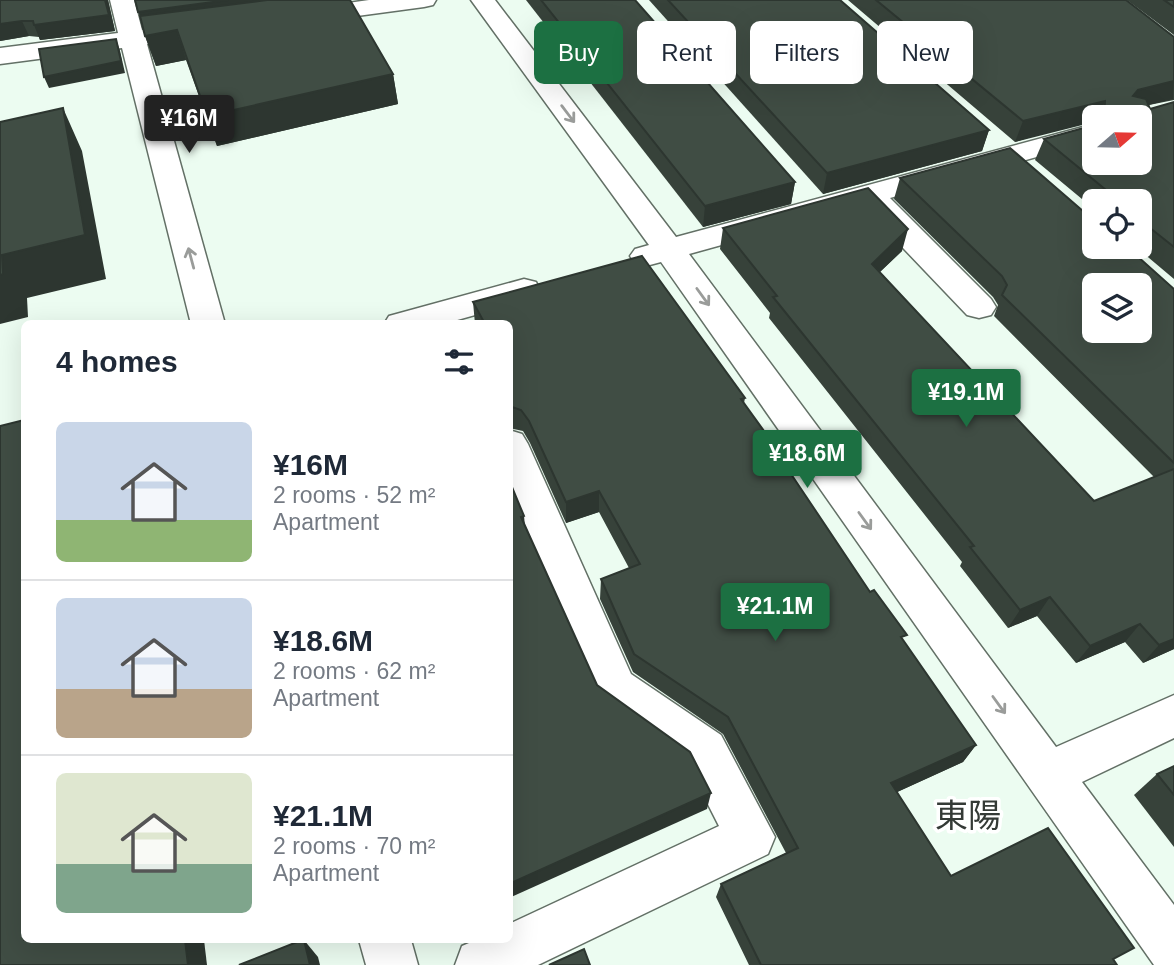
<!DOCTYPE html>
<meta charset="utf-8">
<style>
:root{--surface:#fff;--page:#f2f2f3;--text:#1f2937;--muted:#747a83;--line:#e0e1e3;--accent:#1c7042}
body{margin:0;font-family:Helvetica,"Noto Sans JP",sans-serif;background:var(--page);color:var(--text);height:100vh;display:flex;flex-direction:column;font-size:26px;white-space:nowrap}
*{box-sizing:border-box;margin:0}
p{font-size:23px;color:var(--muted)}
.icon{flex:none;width:38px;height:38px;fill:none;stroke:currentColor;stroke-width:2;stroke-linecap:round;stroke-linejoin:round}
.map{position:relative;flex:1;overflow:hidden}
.details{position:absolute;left:21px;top:320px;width:492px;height:623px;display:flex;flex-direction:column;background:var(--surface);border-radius:10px;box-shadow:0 7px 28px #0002}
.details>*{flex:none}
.top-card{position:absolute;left:534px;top:21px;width:534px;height:63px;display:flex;gap:14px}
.needle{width:46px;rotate:70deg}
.tools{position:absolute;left:1082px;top:105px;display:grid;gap:14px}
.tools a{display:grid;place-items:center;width:70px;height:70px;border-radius:10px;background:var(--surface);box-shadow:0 7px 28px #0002;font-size:35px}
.price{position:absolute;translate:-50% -60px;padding:0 16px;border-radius:7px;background:var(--accent);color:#fff;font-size:23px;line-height:46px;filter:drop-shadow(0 2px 4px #0008)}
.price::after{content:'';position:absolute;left:50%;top:42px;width:21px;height:16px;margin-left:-10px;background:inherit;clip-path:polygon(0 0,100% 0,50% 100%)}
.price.current{background:#222;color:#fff}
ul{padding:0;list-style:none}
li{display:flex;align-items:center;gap:21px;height:175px;padding:0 35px}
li+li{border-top:2px solid var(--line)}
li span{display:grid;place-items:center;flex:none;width:196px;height:140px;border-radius:10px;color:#555}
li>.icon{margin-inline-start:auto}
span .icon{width:84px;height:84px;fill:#fffc;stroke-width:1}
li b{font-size:30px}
h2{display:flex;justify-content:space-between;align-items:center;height:84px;padding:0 35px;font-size:30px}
.chip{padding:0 24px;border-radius:10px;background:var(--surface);box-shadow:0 7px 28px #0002;font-size:24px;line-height:63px}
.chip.current{background:var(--accent);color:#fff}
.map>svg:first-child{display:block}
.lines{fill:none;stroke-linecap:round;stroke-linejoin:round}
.minor-casing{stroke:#637066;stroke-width:3}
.minor{fill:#fff;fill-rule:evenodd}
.wall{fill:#37423a}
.shaded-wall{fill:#2d3630}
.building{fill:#404d44;stroke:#2d3630;stroke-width:2;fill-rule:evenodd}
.oneway{stroke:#9a9c9a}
.labels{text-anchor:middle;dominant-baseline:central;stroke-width:7;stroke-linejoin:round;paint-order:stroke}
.near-quarter-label{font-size:33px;fill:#343a36;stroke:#fff}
</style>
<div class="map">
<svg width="1174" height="965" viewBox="0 0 1174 965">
<rect width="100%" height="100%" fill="#ecfcf1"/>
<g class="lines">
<defs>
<g id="minor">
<polygon points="110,0 134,0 142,30 197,22 206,25 210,30 206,35 147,44 225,324 191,324 122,48 0,64 0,48 118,33"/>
<polygon points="369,0 436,0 433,5 424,7 305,23 296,21 293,16 296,11 305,9"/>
<polygon points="471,0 495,0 676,237 1094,124 1094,141 890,198 991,299 996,307 991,315 979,318 967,315 863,206 689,254 1056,747 1174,695 1174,738 1082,782 1174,905 1174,965 1154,965 661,262 646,266 635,263 630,256 635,249 649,245"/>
<polygon points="524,279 536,282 540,290 536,298 443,324 384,324 389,316"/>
<polygon points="509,430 522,434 528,444 631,674 721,735 775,837 768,854 538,965 455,965 462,946 476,940 509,940 509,924 719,826 689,767 599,702 509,489"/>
<polygon points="359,940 411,940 418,965 366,965"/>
</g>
</defs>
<use href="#minor" class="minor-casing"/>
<use href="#minor" class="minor"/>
</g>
<g class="wall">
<polygon points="0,0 108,0 115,31 40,40 39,37 29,36 0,41"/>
<polygon points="526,0 635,0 795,182 791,204 703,227"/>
<polygon points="649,0 840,0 989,130 982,151 823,194"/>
<polygon points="848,0 1126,0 1174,37 1174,100 1149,105 1150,109 1174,102 1174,279 1136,247 1139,247 1139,201 1094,201 1094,209 1035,160 1044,139 1139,117 1094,117 1015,142"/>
<polygon points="1127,0 1174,0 1174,35"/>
<polygon points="145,36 393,74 398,104 217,146 186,60 156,66"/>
<polygon points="900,178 1091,218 1174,289 1174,649 1143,663 1125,642 1076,663 1037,616 1008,628 960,566 962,562 769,318 770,313 720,249 723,228 902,251 880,272 1094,501 1154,477 994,316 998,305 993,297 894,199"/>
<polygon points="473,302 745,398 744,403 789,471 903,641 976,745 963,762 897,792 951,876 1114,960 1117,965 749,965 716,897 721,884 786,853 723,734 633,672 600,599 601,579 629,568 599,512 566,523 530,443 523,431 509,428 509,324 475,324"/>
<polygon points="1174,766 1174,847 1134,795 1157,774"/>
</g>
<g class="shaded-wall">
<polygon points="105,0 108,0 115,31 40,40 34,25"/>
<polygon points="228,0 339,0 144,27 138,12"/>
<polygon points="22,21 29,36 0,41 0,24"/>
<polygon points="177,30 186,60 156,66 145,36"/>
<polygon points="116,39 120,51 125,73 49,88 44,77"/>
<polygon points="393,74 398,104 217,146 207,116"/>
<polygon points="1174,81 1173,99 1128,110 1133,96 1138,90"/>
<polygon points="1105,101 1098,117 1094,117 1094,122 1015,142 1023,121"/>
<polygon points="63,108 82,151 106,279 27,298 28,317 0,324 0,275 2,255"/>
<polygon points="989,130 982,151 823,194 827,173"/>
<polygon points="795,182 791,204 703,227 705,206"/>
<polygon points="908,229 902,251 866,285 872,264"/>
<polygon points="599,491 599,512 566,523 566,502"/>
<polygon points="524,516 526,536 521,517"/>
<polygon points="1050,597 1037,616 1008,628 1020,610"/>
<polygon points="1140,624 1125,642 1076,663 1090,646"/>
<polygon points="1174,639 1174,649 1143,663 1159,645"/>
<polygon points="976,745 963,762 882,799 891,783"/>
<polygon points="711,793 707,809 509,898 509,884"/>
<polygon points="185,940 204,940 207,965 188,965"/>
<polygon points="304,940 318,957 320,965 310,965"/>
</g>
<g class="building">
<polygon points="0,0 105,0 109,15 34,25 33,21 22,21 0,24"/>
<polygon points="135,0 228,0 138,12"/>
<polygon points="267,0 350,0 393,74 207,116 177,30 145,36 140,16"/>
<polygon points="541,0 635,0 795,182 705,206"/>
<polygon points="668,0 840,0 989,130 827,173"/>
<polygon points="876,0 1126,0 1174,37 1174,81 1138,90 1133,96 1146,99 1150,109 1174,102 1174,247 1145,224 1139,224 1139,201 1106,201 1106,190 1044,139 1094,125 1094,163 1139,163 1139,117 1104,117 1105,101 1023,121"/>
<polygon points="1164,0 1174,0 1174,7"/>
<polygon points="116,39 121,61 44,77 39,49"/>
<polygon points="63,108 85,235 2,255 3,274 0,275 0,122"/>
<path d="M 1010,148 L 1091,218 L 1094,218 L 1094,247 L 1127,247 L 1174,289 L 1174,463 L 1002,295 L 1007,285 L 1002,276 L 900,178 ZM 1094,285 L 1139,285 L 1139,331 L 1094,331 Z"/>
<polygon points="868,188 908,229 872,264 1094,501 1174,469 1174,639 1159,645 1140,624 1090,646 1050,597 1020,610 970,547 974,546 773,297 777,296 723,228"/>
<polygon points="642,256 745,398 741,399 790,467 787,468 870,592 874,590 907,635 901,637 976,745 891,783 951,876 1048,828 1134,948 1113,959 1117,965 761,965 721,884 798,848 728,717 634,654 601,579 640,564 599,491 566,502 529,421 521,410 509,406 509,324 485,324 473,302"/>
<polygon points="24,420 24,940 185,940 188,965 0,965 0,426"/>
<polygon points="509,480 524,516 521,517 597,685 690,752 711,793 509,884"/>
<polygon points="1174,766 1174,795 1157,774"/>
<polygon points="302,940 304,940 310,965 239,965"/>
<polygon points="584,949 590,965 549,965"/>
</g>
<defs><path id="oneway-shaft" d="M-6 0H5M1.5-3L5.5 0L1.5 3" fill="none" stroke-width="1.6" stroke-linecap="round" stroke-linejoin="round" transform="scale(1.75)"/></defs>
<g class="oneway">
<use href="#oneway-shaft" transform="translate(568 114) rotate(53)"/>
<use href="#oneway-shaft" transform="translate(191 258) rotate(-105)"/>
<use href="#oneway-shaft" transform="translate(703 297) rotate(54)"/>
<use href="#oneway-shaft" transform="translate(865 521) rotate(54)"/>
<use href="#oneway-shaft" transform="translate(999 705) rotate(54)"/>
</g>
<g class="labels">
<g class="near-quarter-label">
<text x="968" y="815">東陽</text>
</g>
</g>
</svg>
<div class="tools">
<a><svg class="needle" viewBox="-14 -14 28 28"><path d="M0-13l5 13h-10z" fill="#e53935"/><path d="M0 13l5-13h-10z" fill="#747a83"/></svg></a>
<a><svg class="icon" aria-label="locate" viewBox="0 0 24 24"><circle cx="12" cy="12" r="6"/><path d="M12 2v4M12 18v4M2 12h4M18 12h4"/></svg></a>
<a><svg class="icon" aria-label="layers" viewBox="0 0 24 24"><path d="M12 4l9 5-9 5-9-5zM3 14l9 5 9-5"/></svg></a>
</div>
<b class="price current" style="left:189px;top:155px">¥16M</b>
<b class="price" style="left:966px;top:429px">¥19.1M</b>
<b class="price" style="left:807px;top:490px">¥18.6M</b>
<b class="price" style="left:775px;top:643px">¥21.1M</b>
<div class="top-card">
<a class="chip current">Buy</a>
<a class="chip">Rent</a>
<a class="chip">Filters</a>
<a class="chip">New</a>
</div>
<section class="details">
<h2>4 homes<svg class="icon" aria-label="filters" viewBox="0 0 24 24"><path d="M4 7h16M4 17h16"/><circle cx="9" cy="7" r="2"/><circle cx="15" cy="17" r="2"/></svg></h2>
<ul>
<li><span style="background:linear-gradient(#c9d6e8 70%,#8fb573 0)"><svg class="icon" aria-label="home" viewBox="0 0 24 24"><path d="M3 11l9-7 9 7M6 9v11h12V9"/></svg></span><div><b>¥16M</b><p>2 rooms · 52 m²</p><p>Apartment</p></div></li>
<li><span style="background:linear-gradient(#c9d6e8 65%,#b9a48a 0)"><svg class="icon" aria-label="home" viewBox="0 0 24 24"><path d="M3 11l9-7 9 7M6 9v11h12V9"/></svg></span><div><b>¥18.6M</b><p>2 rooms · 62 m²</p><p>Apartment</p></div></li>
<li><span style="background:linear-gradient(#dfe7d0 65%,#7fa58c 0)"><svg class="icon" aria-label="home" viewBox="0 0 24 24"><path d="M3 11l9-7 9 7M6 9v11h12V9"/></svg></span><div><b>¥21.1M</b><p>2 rooms · 70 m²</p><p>Apartment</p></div></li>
</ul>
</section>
</div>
